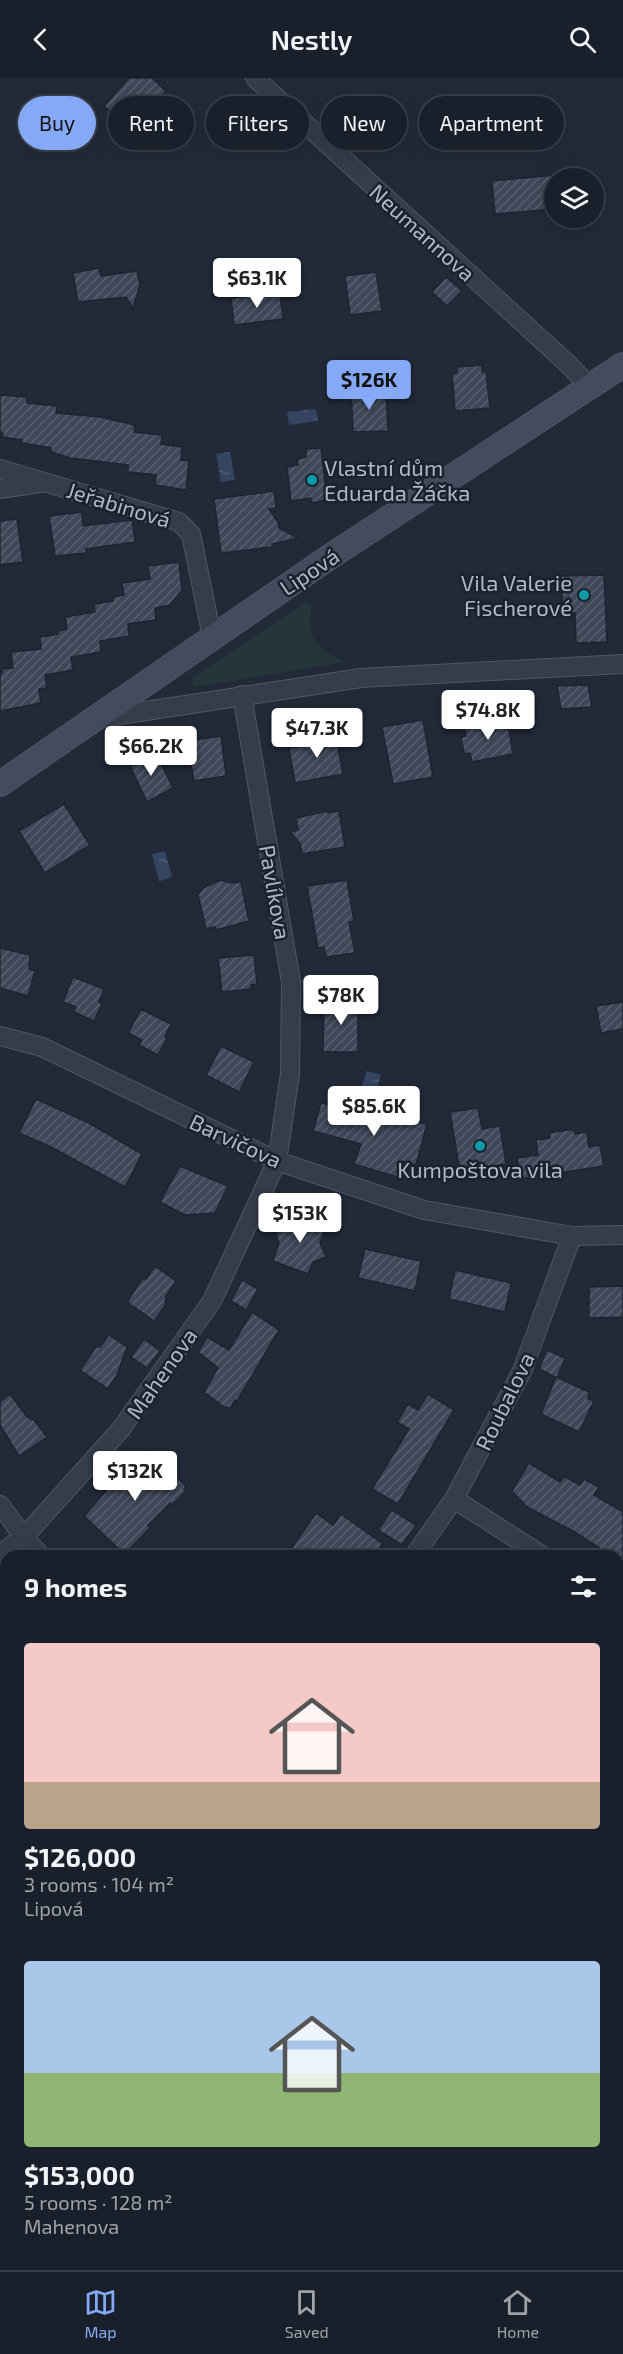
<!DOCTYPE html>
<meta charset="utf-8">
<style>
:root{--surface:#1a202b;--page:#272d37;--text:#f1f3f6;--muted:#9fa3a9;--line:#383e47;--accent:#85a9f6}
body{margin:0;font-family:"Exo 2",sans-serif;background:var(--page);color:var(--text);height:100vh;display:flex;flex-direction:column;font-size:22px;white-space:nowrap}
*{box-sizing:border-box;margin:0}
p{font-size:20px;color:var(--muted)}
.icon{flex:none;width:33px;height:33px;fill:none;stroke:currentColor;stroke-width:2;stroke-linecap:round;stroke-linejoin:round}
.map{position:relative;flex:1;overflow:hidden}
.side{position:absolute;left:0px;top:1472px;width:624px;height:722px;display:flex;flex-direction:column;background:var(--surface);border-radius:18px 18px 0 0;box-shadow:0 6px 24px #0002,0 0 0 2px var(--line)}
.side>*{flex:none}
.top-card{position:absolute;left:18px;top:18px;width:588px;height:54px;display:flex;gap:12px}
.tools{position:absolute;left:544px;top:90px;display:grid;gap:12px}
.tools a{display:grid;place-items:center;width:60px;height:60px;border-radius:50%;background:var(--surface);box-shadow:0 6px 24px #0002,0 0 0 2px var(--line);font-size:30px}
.price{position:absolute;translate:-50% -51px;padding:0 14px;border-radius:6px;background:#fff;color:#222;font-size:20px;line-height:39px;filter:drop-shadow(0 2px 3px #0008)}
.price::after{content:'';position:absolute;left:50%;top:36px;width:18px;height:14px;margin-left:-9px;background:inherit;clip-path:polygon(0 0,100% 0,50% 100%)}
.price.selected{background:var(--accent);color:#111}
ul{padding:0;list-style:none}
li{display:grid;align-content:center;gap:12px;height:318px;padding:0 24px}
li span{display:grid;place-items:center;height:186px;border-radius:6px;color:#555}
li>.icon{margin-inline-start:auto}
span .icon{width:108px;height:108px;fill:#fffc;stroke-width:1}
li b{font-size:26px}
h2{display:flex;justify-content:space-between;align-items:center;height:72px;padding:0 24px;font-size:26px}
.pill{padding:0 21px;border-radius:27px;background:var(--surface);box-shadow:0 6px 24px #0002,0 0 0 2px var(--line);font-size:21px;line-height:54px}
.pill.selected{background:var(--accent);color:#111}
header{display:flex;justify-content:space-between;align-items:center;height:78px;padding:0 24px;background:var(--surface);font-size:27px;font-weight:600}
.tab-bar{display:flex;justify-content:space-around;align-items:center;height:84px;border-top:2px solid var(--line);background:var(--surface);font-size:16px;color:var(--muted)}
.tab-bar a{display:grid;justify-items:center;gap:3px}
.tab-bar .selected{color:var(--accent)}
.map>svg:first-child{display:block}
.grass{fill:#24363a}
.water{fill:url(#water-ripples)}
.building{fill:url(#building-hatch);stroke:#1d2430;stroke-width:1.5}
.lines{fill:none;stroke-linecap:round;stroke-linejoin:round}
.street-casing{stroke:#505764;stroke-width:20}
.secondary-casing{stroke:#505764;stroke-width:26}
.street{stroke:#353c4a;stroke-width:18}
.secondary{stroke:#434b5d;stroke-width:24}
.culture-dot{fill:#0f9aa8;stroke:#1b222e;stroke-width:2}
.labels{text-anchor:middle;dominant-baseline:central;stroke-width:5;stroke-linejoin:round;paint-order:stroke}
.street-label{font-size:22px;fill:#b0b7c6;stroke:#1b222e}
.poi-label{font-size:22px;fill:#b0b7c6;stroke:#1b222e;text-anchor:start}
</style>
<header><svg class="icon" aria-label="back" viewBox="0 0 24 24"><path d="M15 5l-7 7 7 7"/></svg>Nestly<svg class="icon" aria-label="search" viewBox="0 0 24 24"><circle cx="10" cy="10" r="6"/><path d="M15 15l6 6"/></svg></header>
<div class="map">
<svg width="623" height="2192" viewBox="0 0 623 2192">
<defs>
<pattern id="water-ripples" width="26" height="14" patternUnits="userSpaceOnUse" patternTransform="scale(1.5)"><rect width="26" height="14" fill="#354561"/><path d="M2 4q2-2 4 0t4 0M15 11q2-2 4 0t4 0" fill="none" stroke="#505e76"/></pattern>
<pattern id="building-hatch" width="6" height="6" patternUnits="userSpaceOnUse" patternTransform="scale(1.5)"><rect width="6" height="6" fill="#3e4859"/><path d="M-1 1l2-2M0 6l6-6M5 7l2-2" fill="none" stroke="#57606f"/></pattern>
</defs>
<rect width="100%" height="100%" fill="#222a39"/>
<g class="grass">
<path d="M 306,524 L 311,527 C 307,561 315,571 346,584 L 195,609 L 191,604 L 193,600 Z"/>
<polygon points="304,2187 411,2187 409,2192 301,2192"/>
</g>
<g class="water">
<polygon points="316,331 318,343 289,347 287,334"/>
<polygon points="230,374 235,402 221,404 216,376"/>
<polygon points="165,773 172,799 159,803 152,776"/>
<polygon points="367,993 381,997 373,1021 359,1017"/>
</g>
<g class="building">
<polygon points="129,0 152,0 166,13 131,52 104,28"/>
<polygon points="555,97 555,131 495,136 492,103"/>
<polygon points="99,190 101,198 137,193 140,207 133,230 126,219 78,224 73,195"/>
<polygon points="376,194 382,233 350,237 345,198"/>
<polygon points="446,199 462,213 447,228 432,214"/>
<polygon points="280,215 283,241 234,247 231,220"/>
<polygon points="482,287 482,294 486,293 490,330 455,333 452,296 457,295 457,289"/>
<polygon points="370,310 370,314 386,313 388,353 353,354 351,311"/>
<polygon points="0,317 27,319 27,325 57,328 56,335 100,339 135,347 134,354 162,357 161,366 182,369 181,382 189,383 186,412 155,407 156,397 128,394 128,387 70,380 51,374 51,370 22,365 22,362 2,359 3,355 0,355"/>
<polygon points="321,370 327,422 311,425 311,420 291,423 287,389 298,387 297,381 306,379 306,371"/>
<polygon points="274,413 276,430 269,431 278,444 279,450 298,460 272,466 272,469 221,475 214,421"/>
<polygon points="82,434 83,448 132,442 135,464 86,471 86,475 55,478 49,438"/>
<polygon points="17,441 23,484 0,487 0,443"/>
<polygon points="179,484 182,512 170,527 155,530 156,542 128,546 129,558 100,563 101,574 71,579 73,592 45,597 47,610 39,611 41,625 0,633 0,596 2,595 2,591 13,590 11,574 41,571 40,559 58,556 58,553 67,551 65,539 95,534 94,526 113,523 113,519 124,517 122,505 150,501 148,488"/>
<polygon points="604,497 607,564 576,565 575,535 563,535 561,498"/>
<polygon points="588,607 592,629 561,631 557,608"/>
<polygon points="507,641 513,676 472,684 470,675 464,676 461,659 466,658 464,650"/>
<polygon points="423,642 433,699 393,706 382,649"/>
<polygon points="335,652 343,696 295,705 289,670 317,666 315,655"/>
<polygon points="221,658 226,698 194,703 187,663"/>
<polygon points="156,675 173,710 147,724 130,688"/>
<polygon points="64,726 90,767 45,795 19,753"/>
<polygon points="327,733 328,735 339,733 345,769 302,776 300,765 290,754 298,752 296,740"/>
<polygon points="220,802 232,805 241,804 249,843 216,852 215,849 206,851 198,817 203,810"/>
<polygon points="347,802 354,843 349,844 355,875 326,879 324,869 318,870 307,808"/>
<polygon points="0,870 30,877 29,891 35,893 28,918 0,910"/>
<polygon points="254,877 257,906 251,907 251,911 222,914 218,880"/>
<polygon points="73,899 104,911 99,924 102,926 94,943 74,934 76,929 63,924"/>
<polygon points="324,921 358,921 358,974 323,974"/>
<polygon points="623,924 623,951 601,955 596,928"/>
<polygon points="141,931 171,946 165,959 167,960 158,977 139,967 142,962 128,955"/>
<polygon points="221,968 254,984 239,1014 206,997"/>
<polygon points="36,1021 89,1045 142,1076 125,1109 49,1068 19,1055"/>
<polygon points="321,1025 427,1046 416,1087 402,1083 397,1099 354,1086 361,1066 313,1053"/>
<polygon points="478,1030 482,1051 500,1048 506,1086 460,1094 450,1034"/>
<polygon points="567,1052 574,1052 575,1056 587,1054 589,1069 600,1067 604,1088 521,1101 517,1080 538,1077 536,1062 550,1060 549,1055"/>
<polygon points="180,1088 228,1108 215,1135 185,1137 160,1124"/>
<polygon points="291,1135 326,1148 320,1165 326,1179 313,1184 308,1196 273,1183 279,1165 276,1157 279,1149 286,1146"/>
<polygon points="365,1171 421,1183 415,1213 358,1200"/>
<polygon points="155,1188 176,1203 166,1218 165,1228 154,1243 127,1224 142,1201 146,1201"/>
<polygon points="455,1192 511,1205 505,1234 449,1221"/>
<polygon points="242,1202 258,1211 246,1232 231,1223"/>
<polygon points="623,1208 623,1239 589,1240 589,1209"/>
<polygon points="252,1234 279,1252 237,1323 235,1322 230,1330 224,1329 204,1314 218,1290 198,1274 207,1259 229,1272"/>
<polygon points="109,1257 127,1269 117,1297 108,1311 80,1292 96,1269 100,1269"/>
<polygon points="144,1261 160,1273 147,1290 131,1279"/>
<polygon points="547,1272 565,1280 557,1300 539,1291"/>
<polygon points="556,1299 589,1314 588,1321 594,1323 579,1354 541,1336"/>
<polygon points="10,1316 27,1339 34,1342 47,1359 19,1378 0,1347 0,1324"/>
<polygon points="428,1316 454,1332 398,1426 372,1411 409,1351 397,1344 408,1326 418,1332"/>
<polygon points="148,1372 186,1408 184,1411 186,1413 172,1427 170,1425 148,1447 150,1450 127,1474 124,1472 122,1474 84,1438 107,1412"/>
<polygon points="529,1385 560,1404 564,1398 580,1407 584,1401 599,1409 594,1417 623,1434 623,1486 618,1483 618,1478 597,1478 601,1471 573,1453 527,1429 512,1413"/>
<polygon points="392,1432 416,1447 402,1467 378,1452"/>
<polygon points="316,1435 333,1447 341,1436 383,1466 374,1478 286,1478"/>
</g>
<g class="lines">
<defs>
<g id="street">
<polyline points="255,0 568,286 590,309"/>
<polyline points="0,391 179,444 191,456 212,559"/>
<polyline points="0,411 40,405"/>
<polyline points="100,640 361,600 623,586"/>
<polyline points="0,958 42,969 277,1083 424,1132 572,1158 623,1157"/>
<polyline points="454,1421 543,1478"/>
<polyline points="0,1427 24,1459 41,1478"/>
<polyline points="0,1476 24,1459 121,1351 212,1223 277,1083 290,996 291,904 242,617"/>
<polyline points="414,1478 454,1421 522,1293 572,1158"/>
<polyline points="618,1525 623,1528"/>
<polyline points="0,1795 6,1794"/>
<polyline points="0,1850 6,1859"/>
<polyline points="618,1864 623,1867"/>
<polyline points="0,2058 6,2060"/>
<polyline points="618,2144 623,2130"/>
<polyline points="566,2187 573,2192"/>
<polyline points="157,2192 157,2187"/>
<polyline points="600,2192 602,2187"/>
</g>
<polyline id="secondary" points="0,706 328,480 623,287"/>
</defs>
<use href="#street" class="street-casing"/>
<use href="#secondary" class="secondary-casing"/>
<use href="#street" class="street"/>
<use href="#secondary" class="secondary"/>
</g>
<g class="culture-dot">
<circle cx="312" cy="402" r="6"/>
<circle cx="584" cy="517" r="6"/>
<circle cx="480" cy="1068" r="6"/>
</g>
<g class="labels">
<g class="street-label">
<text transform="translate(423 154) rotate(42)">Neumannova</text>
<text transform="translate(119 426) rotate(17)">Jeřabinová</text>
<text transform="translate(309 493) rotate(-34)">Lipová</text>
<text transform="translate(276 814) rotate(80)">Pavlíkova</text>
<text transform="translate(236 1062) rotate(25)">Barvičova</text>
<text transform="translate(161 1295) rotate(-55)">Mahenova</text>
<text transform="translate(504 1323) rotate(-64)">Roubalova</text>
</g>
<g class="poi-label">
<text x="324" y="389">Vlastní dům<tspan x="324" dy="25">Eduarda Žáčka</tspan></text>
<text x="572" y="504" text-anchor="end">Vila Valerie<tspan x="572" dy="25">Fischerové</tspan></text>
<text x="480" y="1091" text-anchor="middle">Kumpoštova vila</text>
</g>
</g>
</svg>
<div class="tools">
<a><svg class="icon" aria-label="layers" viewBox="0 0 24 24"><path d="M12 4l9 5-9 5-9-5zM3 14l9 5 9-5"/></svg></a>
</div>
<b class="price" style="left:257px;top:231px">$63.1K</b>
<b class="price selected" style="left:369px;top:333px">$126K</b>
<b class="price" style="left:488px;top:663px">$74.8K</b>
<b class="price" style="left:317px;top:681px">$47.3K</b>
<b class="price" style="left:151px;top:699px">$66.2K</b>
<b class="price" style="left:341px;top:948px">$78K</b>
<b class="price" style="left:374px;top:1059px">$85.6K</b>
<b class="price" style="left:300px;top:1166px">$153K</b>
<b class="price" style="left:135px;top:1424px">$132K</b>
<div class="top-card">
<a class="pill selected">Buy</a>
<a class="pill">Rent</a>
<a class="pill">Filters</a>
<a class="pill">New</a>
<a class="pill">Apartment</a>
</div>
<section class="side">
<h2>9 homes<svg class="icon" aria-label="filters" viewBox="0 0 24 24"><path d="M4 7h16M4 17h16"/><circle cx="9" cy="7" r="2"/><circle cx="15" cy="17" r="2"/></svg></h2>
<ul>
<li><span style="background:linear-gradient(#f6c9c9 75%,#b9a48a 0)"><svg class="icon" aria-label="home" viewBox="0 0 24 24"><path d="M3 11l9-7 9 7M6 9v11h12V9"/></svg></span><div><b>$126,000</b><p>3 rooms · 104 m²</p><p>Lipová</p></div></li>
<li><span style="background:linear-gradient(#a9c7e8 60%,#8fb573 0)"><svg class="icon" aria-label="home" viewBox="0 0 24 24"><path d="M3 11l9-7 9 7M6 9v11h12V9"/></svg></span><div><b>$153,000</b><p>5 rooms · 128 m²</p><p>Mahenova</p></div></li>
</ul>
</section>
</div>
<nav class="tab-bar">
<a class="selected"><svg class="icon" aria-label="map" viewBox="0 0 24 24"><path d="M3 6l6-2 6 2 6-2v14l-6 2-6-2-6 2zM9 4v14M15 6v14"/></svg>Map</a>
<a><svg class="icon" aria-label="saved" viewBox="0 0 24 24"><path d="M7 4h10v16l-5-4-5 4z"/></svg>Saved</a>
<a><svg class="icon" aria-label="home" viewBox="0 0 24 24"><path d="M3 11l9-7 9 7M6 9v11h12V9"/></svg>Home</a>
</nav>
